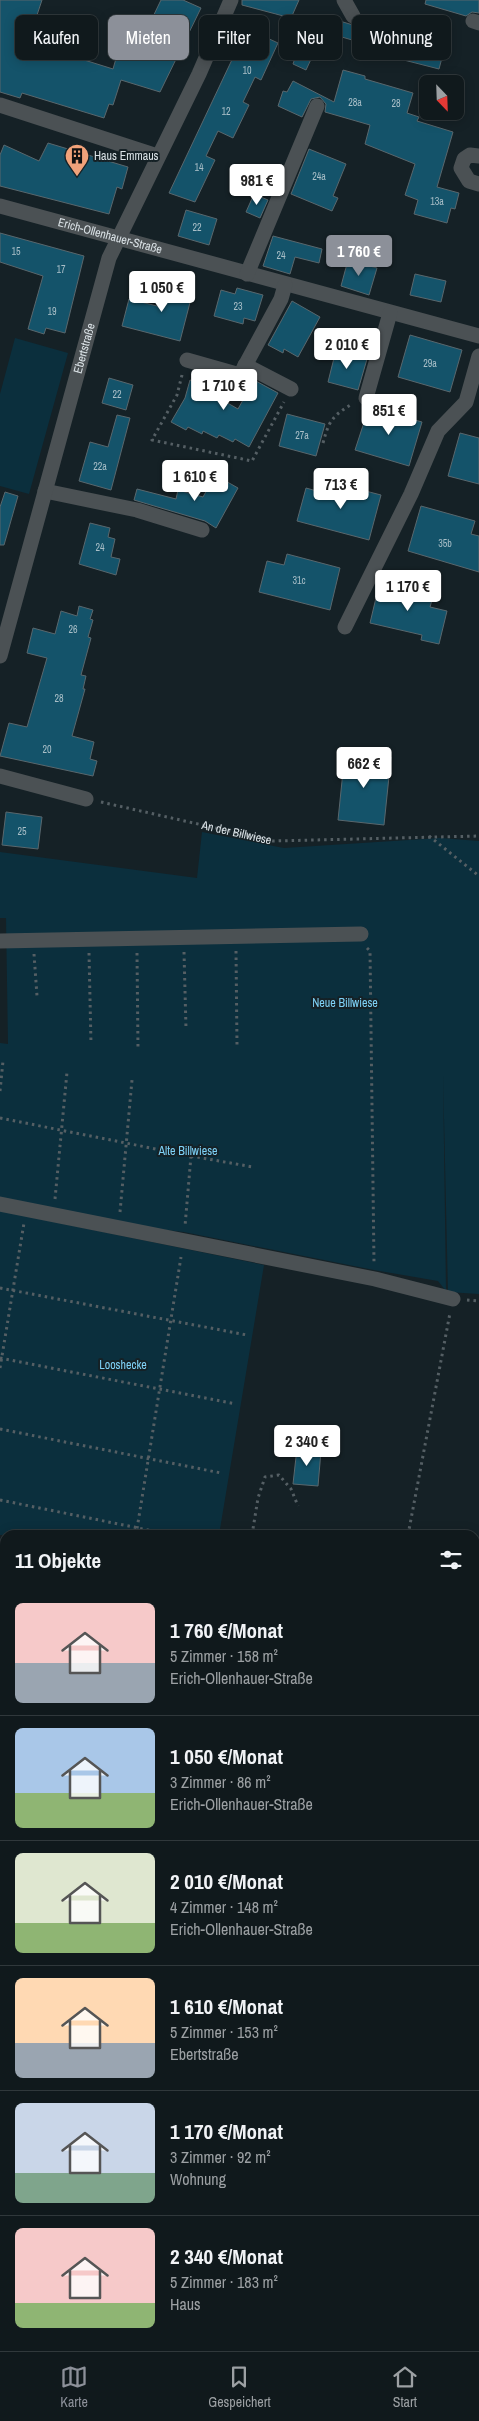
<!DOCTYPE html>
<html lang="de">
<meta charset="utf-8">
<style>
:root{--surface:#10191c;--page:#192225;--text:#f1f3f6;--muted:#9ca0a3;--line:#30383b;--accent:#8c9099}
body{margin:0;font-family:"Archivo Narrow",sans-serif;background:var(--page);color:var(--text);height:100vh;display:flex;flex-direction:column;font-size:19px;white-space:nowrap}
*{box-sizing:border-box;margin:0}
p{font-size:16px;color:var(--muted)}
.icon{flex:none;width:28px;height:28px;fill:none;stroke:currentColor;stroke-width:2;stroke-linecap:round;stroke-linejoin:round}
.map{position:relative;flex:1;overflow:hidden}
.drawer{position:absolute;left:0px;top:1530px;width:480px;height:821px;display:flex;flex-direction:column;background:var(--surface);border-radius:15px 15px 0 0;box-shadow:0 2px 12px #0003,0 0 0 1px var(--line)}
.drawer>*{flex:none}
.guide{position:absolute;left:15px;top:15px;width:450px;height:45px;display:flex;gap:10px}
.needle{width:32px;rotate:157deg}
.buttons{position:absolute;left:419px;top:75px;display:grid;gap:10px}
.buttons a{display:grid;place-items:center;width:45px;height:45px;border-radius:8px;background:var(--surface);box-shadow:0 2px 12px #0003,0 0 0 1px var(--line);font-size:25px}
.price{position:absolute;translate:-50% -42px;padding:0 11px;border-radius:5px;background:#fff;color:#222;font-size:16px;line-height:32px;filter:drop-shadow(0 1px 2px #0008)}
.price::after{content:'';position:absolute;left:50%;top:30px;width:15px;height:11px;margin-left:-8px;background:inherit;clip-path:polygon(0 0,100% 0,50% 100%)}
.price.active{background:var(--accent);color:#fff}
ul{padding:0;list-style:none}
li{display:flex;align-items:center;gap:15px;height:125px;padding:0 15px}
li+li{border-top:1px solid var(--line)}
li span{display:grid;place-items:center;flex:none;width:140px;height:100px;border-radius:8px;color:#555}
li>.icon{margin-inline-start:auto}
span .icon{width:60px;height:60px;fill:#fffc;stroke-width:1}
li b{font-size:21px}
h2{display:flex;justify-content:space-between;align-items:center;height:60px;padding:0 15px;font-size:21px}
.chip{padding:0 18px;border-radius:8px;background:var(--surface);box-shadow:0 2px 12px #0003,0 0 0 1px var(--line);font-size:18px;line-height:45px}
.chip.active{background:var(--accent);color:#fff}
.dock{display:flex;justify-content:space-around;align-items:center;height:70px;border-top:1px solid var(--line);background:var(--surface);font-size:14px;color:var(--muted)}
.dock a{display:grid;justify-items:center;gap:2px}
.dock .active{color:var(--accent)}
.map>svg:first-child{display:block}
.green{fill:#0b2f3d}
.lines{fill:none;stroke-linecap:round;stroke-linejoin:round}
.stream{stroke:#116987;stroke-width:5.5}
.building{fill:#14536a;stroke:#59676d}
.path{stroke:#555f64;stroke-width:3;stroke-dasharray:2.5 4;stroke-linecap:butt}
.minor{stroke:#4b5154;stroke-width:15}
.highway{stroke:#88979e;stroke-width:15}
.labels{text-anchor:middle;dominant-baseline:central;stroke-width:4;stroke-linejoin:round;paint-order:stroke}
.number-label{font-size:10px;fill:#a8bec7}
.poi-label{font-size:12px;fill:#dae2e6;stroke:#152126;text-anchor:start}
.street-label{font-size:12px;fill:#dae2e6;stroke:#152126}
.park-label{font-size:12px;fill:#7ed1f6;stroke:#152126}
</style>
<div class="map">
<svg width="479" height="2351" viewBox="0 0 479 2351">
<rect width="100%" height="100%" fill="#152126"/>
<g class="green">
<polygon points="15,338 68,353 29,494 0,486 0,394"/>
<polygon points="202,832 284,848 440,838 479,841 479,1294 448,1292 443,1074 446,1291 438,1281 374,1270 184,1232 128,1226 0,1199 0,1043 8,1044 6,918 0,918 0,852 197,878"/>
<polygon points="0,1211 264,1265 219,1535 0,1535"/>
</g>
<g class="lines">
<g class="stream">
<polyline points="475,2115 479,2114"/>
<polyline points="110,2351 121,2346"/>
</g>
</g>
<g class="building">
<polygon points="0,0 42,0 33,27 38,28 33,44 113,69 119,48 134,56 161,0 183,0 201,8 160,92 121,80 113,105 109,104 104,118 22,93 20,98 0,92"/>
<polygon points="242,0 299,0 291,18 242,5"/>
<polygon points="426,0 479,0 479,13 472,12 466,16 425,4"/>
<polygon points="333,19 363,28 359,42 328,33"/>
<polygon points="404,27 447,39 439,69 396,58"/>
<polygon points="250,30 278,43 261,80 255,77 243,102 249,105 233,138 218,131 206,156 215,160 195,202 169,193 238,47 242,49"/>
<polygon points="303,35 319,42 306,70 293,64"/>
<polygon points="343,70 365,76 365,79 413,93 407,113 419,117 417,121 453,132 437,187 459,193 455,209 451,208 447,223 414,214 418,200 405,195 415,164 365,144 370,125 325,112 326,104 320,97 311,99 302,117 278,106 283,91 287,92 293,81 334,102"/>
<polygon points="48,143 128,167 122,189 117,187 109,214 0,186 0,155 4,145 39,161"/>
<polygon points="309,149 346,164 333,196 338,198 332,211 291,194"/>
<polygon points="254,194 268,200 260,218 246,212"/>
<polygon points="186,210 217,219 209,245 178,236"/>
<polygon points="0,233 84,256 65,333 46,328 44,334 28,329 43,276 0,262"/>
<polygon points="273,236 322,249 319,263 295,257 290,274 263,266"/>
<polygon points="348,260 377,268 369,295 341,286"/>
<polygon points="415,274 446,281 441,302 410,295"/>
<polygon points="168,280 194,287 180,341 122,326 129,299 161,307"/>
<polygon points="237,288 263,295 255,321 244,318 243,324 214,316 221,290 235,294"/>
<polygon points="292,301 320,317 298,357 284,349 283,353 268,345"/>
<polygon points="410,335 462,350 450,392 398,377"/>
<polygon points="336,350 367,359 358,390 328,382"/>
<polygon points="198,373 221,379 217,397 238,409 254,380 278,393 249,447 235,439 233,442 219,435 217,438 203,431 202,434 188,427 186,430 171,422 185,398 190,380 196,382"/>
<polygon points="109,378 133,385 126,410 102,403"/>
<polygon points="369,407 422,422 409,466 355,450"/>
<polygon points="287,414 325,424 316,456 279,446"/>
<polygon points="117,415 130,418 111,490 79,481 90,442 108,447"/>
<polygon points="460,433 479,438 479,484 448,476"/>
<polygon points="215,475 238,488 216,528 205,521 134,500 137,489 176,499 178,490 203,497"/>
<polygon points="327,481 381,495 369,540 297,521 306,488 324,493"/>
<polygon points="5,492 18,496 4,545 0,545 0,507"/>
<polygon points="421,506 475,521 471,534 479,536 479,572 408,551"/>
<polygon points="90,523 110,528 108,537 115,539 111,557 120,559 116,575 79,564"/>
<polygon points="287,554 340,568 330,610 259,592 267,561 284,565"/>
<polygon points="380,581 434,593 430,607 447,611 439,644 421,640 422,635 370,623"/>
<polygon points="79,606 93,610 90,619 93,620 88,637 91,638 81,675 86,676 83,689 85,689 72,736 94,742 90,759 97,761 93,776 0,756 9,723 27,727 47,658 27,653 33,628 55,634 61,611 77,616"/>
<polygon points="345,752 391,757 384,825 338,820"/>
<polygon points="6,812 42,817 38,849 2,845"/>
<polygon points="297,1448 321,1451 318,1486 293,1484"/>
</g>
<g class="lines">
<g class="path">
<polyline points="182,375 177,395 152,440 252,461 284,402"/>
<path d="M 323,443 C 329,421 332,416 352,404"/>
<path id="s1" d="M 101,802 L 273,841 L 479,836"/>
<polyline points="429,836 479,876"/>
<polyline points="367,948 370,951 374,1263"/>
<polyline points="236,951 237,1045"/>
<polyline points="184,952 186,1029"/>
<polyline points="89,953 91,1044"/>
<polyline points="137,953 138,1049"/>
<polyline points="34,954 37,996"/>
<polyline points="0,1091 3,1061"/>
<polyline points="0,1118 191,1156 185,1226"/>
<polyline points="191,1156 253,1167"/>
<polyline points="55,1199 67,1072"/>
<polyline points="120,1212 132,1080"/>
<polyline points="0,1288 247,1335"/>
<polyline points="467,1300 479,1301"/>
<polyline points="0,1358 236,1404"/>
<polyline points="0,1368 24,1223"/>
<polyline points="0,1429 221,1473"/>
<polyline points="0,1500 173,1535"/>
<polyline points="136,1535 181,1257"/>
<polyline points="252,1535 258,1498 265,1477 279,1475 291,1489 298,1506"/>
<polyline points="408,1535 450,1313"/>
<polyline points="0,1545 5,1546"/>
<polyline points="0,1856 5,1856"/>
<polyline points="475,1957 479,1956"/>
<polyline points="475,2033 479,2041"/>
</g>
<g class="minor">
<polyline points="344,0 353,16"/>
<polyline points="473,21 479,23"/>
<polyline points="0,105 157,156"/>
<polyline points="479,156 470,155 464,159 461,168 469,181 479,184"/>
<path id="s2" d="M 0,206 L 479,336"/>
<polyline points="247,274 317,106"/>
<polyline points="187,360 240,375 281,299 285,285"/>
<polyline points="245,365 291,389"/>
<polyline points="366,398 390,313"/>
<polyline points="45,491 137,510 202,530"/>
<polyline points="345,627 411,494 438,431 466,402 479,356"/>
<path id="s3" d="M 0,656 L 109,258 L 199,74 L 231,0"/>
<polyline points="0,776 86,799"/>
<polyline points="0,941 361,934"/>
<polyline points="0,1204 375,1279 453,1299"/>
</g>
<g class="highway">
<polyline points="475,2152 479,2151"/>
<polyline points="475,2183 479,2183"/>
<polyline points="0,2231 5,2230"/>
<polyline points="0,2260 5,2259"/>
</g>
</g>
<defs>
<symbol id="building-pin" viewBox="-11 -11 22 30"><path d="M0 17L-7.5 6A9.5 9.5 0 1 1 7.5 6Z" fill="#f0a27a" stroke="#152126"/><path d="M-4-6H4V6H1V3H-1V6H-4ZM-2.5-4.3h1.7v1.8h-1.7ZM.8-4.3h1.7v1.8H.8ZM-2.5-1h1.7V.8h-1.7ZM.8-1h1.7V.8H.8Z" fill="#111"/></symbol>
</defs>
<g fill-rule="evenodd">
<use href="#building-pin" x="63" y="142" width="28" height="38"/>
</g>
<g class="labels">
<g class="number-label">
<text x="247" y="70">10</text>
<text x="355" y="102">28a</text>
<text x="396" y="103">28</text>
<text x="226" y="111">12</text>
<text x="199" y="167">14</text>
<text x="319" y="176">24a</text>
<text x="437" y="201">13a</text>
<text x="197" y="227">22</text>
<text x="16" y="251">15</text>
<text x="281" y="255">24</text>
<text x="61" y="269">17</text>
<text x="238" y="306">23</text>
<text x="52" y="311">19</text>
<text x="430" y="363">29a</text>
<text x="117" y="394">22</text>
<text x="302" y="435">27a</text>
<text x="100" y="466">22a</text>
<text x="445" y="543">35b</text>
<text x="100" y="547">24</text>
<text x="299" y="580">31c</text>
<text x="73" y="629">26</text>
<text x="59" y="698">28</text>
<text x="47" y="749">20</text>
<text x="22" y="831">25</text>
</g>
<g class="poi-label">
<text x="94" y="156">Haus Emmaus</text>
</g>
<g class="street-label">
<text stroke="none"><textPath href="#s2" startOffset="114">Erich-Ollenhauer-Straße</textPath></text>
<text stroke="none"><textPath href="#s3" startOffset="319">Ebertstraße</textPath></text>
<text stroke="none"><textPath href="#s1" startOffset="139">An der Billwiese</textPath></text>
</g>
<g class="park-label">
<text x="345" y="1003">Neue Billwiese</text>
<text x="188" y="1151">Alte Billwiese</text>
<text x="123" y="1365">Looshecke</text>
</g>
</g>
</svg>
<div class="buttons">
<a><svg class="needle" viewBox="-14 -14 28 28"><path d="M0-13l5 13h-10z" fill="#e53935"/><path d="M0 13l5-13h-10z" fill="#9ca0a3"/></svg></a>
</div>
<b class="price" style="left:257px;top:206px">981 €</b>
<b class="price active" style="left:359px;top:277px">1 760 €</b>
<b class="price" style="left:162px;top:313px">1 050 €</b>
<b class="price" style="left:347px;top:370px">2 010 €</b>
<b class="price" style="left:224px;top:411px">1 710 €</b>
<b class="price" style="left:389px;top:436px">851 €</b>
<b class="price" style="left:195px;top:502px">1 610 €</b>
<b class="price" style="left:341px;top:510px">713 €</b>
<b class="price" style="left:408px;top:612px">1 170 €</b>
<b class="price" style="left:364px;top:789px">662 €</b>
<b class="price" style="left:307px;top:1467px">2 340 €</b>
<div class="guide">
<a class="chip">Kaufen</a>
<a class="chip active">Mieten</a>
<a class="chip">Filter</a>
<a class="chip">Neu</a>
<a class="chip">Wohnung</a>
</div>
<section class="drawer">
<h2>11 Objekte<svg class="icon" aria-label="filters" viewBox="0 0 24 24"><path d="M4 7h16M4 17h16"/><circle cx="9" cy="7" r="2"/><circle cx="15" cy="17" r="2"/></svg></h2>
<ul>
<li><span style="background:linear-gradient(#f6c9c9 60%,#9aa5b1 0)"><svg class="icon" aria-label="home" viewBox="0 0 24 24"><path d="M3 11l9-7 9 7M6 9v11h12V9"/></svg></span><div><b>1 760 €/Monat</b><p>5 Zimmer · 158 m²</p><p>Erich-Ollenhauer-Straße</p></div></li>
<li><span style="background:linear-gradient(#a9c7e8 65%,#8fb573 0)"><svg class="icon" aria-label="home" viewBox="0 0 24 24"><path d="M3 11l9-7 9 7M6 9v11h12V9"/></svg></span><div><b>1 050 €/Monat</b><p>3 Zimmer · 86 m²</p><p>Erich-Ollenhauer-Straße</p></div></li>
<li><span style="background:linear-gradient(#dfe7d0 70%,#8fb573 0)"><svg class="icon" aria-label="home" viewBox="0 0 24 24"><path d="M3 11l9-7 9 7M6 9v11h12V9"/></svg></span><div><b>2 010 €/Monat</b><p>4 Zimmer · 148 m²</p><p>Erich-Ollenhauer-Straße</p></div></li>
<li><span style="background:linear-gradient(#ffd9b3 65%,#9aa5b1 0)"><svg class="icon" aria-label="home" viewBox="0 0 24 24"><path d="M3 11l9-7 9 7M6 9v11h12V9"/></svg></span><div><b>1 610 €/Monat</b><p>5 Zimmer · 153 m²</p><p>Ebertstraße</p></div></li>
<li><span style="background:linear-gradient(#c9d6e8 70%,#7fa58c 0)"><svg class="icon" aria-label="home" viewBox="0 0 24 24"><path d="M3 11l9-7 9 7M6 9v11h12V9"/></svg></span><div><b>1 170 €/Monat</b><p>3 Zimmer · 92 m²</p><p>Wohnung</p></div></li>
<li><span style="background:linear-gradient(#f6c9c9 75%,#8fb573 0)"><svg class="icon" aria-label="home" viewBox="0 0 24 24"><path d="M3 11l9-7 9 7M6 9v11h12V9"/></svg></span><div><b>2 340 €/Monat</b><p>5 Zimmer · 183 m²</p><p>Haus</p></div></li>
</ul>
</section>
</div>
<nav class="dock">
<a class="active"><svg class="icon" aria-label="map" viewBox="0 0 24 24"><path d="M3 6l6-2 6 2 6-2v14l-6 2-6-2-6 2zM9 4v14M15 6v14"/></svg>Karte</a>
<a><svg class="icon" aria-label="saved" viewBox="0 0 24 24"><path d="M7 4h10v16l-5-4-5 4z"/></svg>Gespeichert</a>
<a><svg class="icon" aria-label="home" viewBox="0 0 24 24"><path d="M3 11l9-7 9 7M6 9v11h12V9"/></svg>Start</a>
</nav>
